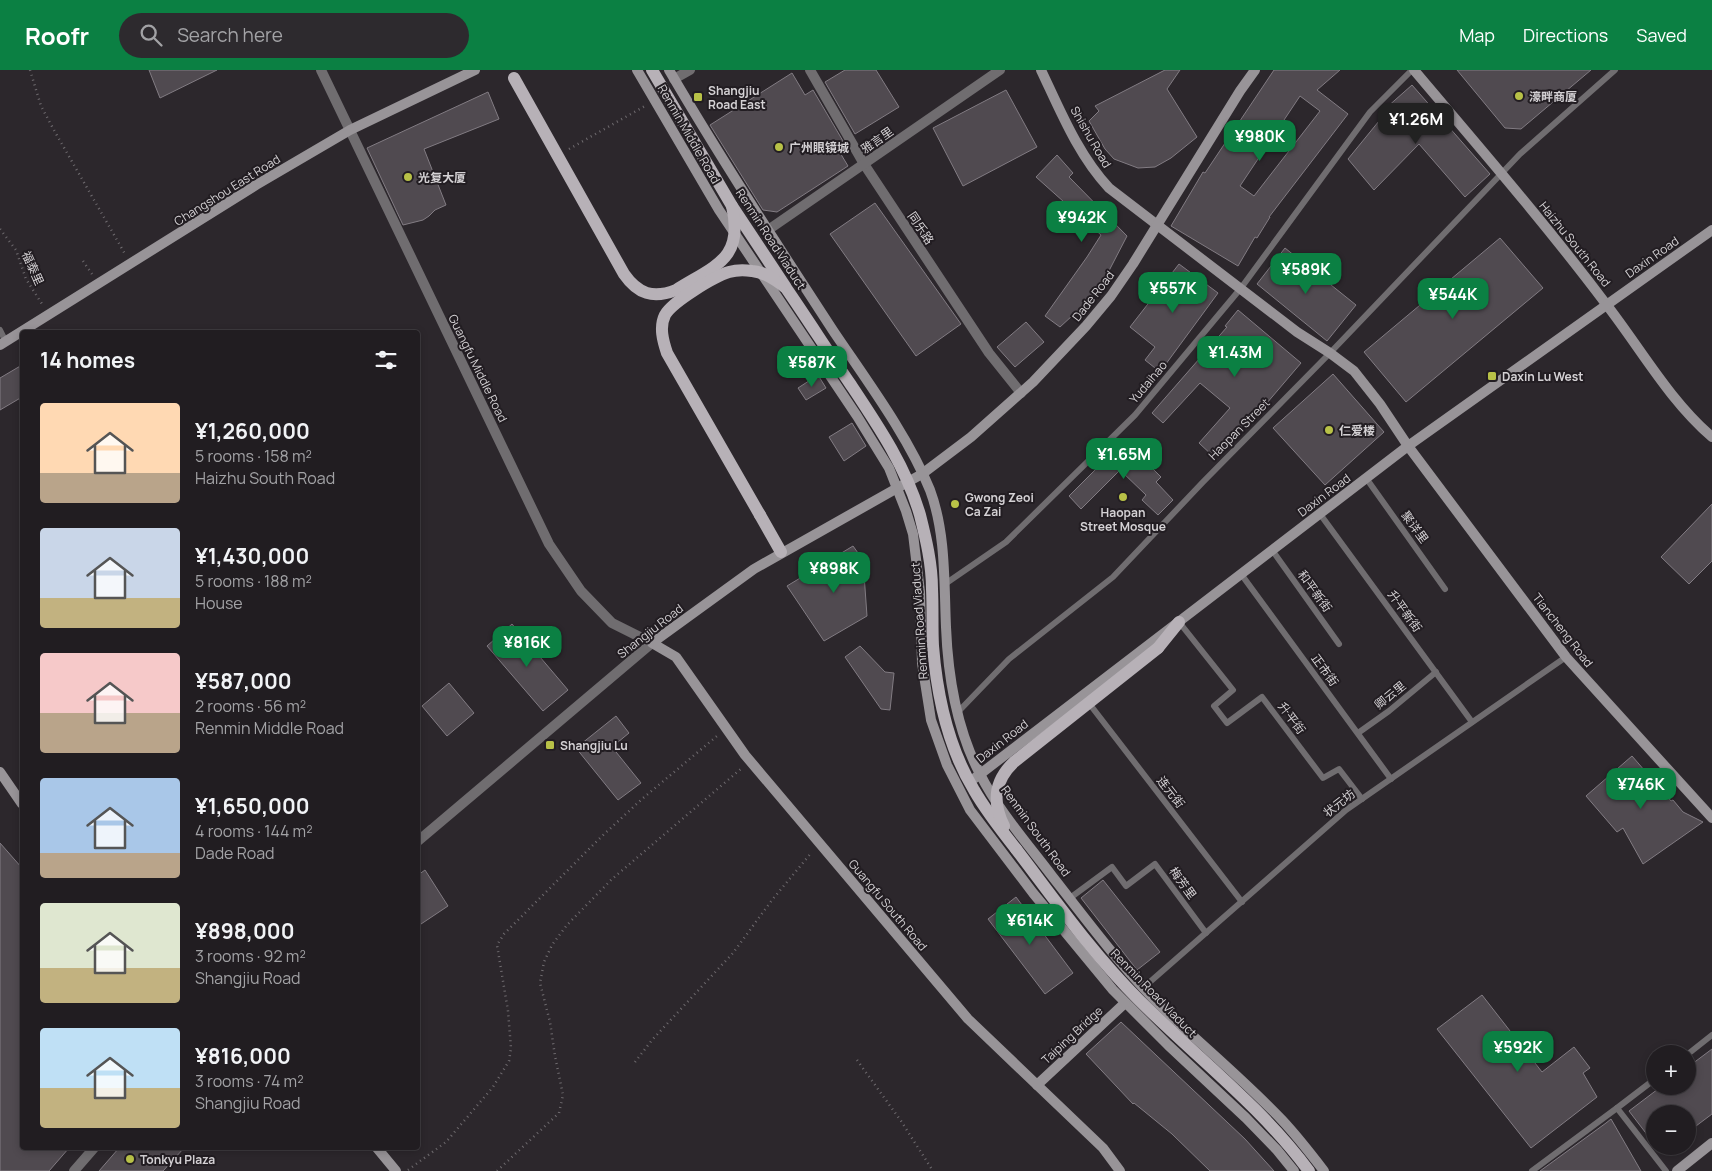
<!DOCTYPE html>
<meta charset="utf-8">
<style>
:root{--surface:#211d21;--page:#2d2a2e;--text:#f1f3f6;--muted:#a2a2a5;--line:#3e3b3f;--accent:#0b8043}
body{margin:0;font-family:Manrope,"Noto Sans SC",sans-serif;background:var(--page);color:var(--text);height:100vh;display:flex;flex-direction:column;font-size:19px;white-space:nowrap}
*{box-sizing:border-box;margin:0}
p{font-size:16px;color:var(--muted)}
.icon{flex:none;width:28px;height:28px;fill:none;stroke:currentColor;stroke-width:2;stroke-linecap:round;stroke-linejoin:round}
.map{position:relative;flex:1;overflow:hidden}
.panel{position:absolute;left:20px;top:260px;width:400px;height:820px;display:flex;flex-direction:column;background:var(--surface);border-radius:5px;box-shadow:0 2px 8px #0003,0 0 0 1px var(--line)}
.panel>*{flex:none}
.buttons{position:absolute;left:1646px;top:975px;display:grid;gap:10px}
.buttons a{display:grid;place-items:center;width:50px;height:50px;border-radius:50%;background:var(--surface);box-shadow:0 2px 8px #0003,0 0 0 1px var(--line);font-size:25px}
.price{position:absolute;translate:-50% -42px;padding:0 11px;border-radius:10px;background:var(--accent);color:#fff;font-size:16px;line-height:32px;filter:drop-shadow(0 1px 2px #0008)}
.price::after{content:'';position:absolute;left:50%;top:30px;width:15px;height:11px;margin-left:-8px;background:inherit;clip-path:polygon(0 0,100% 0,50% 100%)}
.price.on{background:#222;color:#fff}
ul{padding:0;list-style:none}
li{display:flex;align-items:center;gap:15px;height:125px;padding:0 20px}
li span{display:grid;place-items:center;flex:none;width:140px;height:100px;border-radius:5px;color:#555}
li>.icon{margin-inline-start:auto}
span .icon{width:60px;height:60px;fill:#fffc;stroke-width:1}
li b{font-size:21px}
h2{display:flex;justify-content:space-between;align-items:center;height:60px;padding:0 20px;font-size:21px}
header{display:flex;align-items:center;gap:30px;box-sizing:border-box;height:70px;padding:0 25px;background:var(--accent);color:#fff}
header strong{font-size:24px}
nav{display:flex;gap:28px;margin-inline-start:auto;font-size:18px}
.search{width:350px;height:45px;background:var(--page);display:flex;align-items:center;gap:12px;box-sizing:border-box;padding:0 18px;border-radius:28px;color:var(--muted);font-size:19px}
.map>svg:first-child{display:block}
.building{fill:#504a50;stroke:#827c83;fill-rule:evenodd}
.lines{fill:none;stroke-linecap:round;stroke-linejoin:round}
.path{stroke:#6f6b6f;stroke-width:2.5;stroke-dasharray:1 4;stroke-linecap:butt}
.lane{stroke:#706d70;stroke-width:6}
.street{stroke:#706d70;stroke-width:10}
.secondary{stroke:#989498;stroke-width:10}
.primary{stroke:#b7b1b7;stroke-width:12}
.primary-bridge{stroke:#b7b1b7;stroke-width:12}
.poi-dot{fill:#b8c147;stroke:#221d22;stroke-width:2}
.labels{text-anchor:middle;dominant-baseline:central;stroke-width:4;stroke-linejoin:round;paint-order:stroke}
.poi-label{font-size:12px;font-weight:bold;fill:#d4d1d4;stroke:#221d22;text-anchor:start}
.street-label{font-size:12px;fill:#d4d1d4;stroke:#221d22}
</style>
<header>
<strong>Roofr</strong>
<div class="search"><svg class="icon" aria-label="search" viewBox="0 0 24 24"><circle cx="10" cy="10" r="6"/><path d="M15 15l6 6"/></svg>Search here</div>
<nav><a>Map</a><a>Directions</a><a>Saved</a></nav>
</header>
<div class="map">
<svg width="1712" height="1101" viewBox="0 0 1712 1101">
<rect width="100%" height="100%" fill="#2c272c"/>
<g class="building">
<polygon points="149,0 217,0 160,28"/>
<polygon points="845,0 876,0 899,37 855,64 825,12"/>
<polygon points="1165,0 1180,0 1167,19 1197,67 1171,88 1155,97 1138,98 1114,89 1105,79 1089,51 1099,41 1095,36"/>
<path d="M 1274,0 L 1340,0 L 1317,20 L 1348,44 L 1269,147 L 1270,147 L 1257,168 L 1255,167 L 1238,196 L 1171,156 L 1203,102 L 1205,103 ZM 1300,26 L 1320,41 L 1254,126 L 1240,116 Z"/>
<polygon points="1457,0 1591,0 1521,59 1505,58"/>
<polygon points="792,3 805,25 813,20 843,71 836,76 848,96 777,142 763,140 710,55"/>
<polygon points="1412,15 1490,104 1465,127 1419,74 1374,120 1348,89 1388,40 1386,38"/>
<polygon points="1006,20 1037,77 963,116 933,58"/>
<polygon points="488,22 499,49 424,79 446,135 435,140 429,146 423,150 403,155 367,78"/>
<polygon points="1057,85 1073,103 1069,107 1127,166 1098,222 1060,257 1045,246 1087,187 1101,165 1036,107"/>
<polygon points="875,133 961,254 916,286 830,164"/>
<polygon points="1500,168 1543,218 1406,332 1364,282"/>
<polygon points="1285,178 1356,235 1327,271 1257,214"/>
<polygon points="1179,194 1218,223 1160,302 1145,290 1155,277 1130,257"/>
<polygon points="1238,240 1301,293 1249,354 1246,351 1214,387 1199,373 1230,338 1200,313 1163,353 1152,343 1227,257 1225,256"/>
<polygon points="1026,252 1044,272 1015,297 997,277"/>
<polygon points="22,295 22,327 0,340 0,308"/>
<polygon points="1333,304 1384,362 1325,415 1273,358"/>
<polygon points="818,305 826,318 806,330 798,318"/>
<polygon points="852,353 866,376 844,391 829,367"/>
<polygon points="1120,375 1128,384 1133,379 1161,407 1156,412 1173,430 1158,445 1142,430 1146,425 1120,400 1081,439 1069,426"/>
<polygon points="1712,434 1712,491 1689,514 1661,487"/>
<polygon points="853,476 863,490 867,546 824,571 787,516"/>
<polygon points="512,554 568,620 543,641 487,576"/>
<polygon points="860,576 885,602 894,603 890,640 881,639 845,587"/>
<polygon points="449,613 474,643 447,666 422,636"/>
<polygon points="616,646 629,663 612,677 641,713 618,730 576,678"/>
<polygon points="1632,686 1671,731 1673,730 1683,742 1703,752 1643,794 1623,758 1617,762 1586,726"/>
<polygon points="0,773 22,798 22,1078 69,1078 49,1101 0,1101"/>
<polygon points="425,800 448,836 418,856 418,805"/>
<polygon points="1103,810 1160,882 1137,900 1081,828"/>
<polygon points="1016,827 1073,903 1045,924 988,849"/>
<polygon points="1482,925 1542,1002 1574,977 1590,998 1583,1003 1597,1027 1531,1078 1437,959"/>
<polygon points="1121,952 1245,1069 1274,1101 1210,1101 1172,1064 1134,1033 1133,1034 1086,984"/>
<polygon points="1712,979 1712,1044 1688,1062 1688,1044 1655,1044 1655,1075 1629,1041 1662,1016 1688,1016 1688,997"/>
<polygon points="1611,1049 1641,1101 1540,1101 1606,1053"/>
<polygon points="119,1078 184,1078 163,1101 99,1101"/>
</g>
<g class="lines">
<g class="path">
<polyline points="30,0 41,36 55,62 125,184"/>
<polyline points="569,79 645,36"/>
<polyline points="0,159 16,180 26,209 42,234"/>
<polyline points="83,191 92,204"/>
<polyline points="857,990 901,1051 933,1101"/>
<polyline points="635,992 652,970 733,883 772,830 812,782"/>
<polyline points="408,1100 446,1072 493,1017 509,991 511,978 508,941 497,875 504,864 600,768 642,729 717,666"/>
<polyline points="497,1101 559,1043 563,1025 555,986 550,952 540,913 544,892 552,875 567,855 612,809 742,698"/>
</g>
<g class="lane">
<polyline points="0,260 6,272"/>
<polyline points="1366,408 1445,519"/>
<polyline points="1320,444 1472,652"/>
<polyline points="1272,480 1339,574"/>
<polyline points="1241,504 1391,709"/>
<polyline points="945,514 1006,472 1135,345 1241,218 1370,42 1412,0"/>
<polyline points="1179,552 1233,620 1214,636 1227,653 1262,627 1323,708 1339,699 1362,729"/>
<polyline points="1088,632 1242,832"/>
<polyline points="957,643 1009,589 1113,507 1203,412 1330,283 1501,104 1520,84 1615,0"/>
<polyline points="1358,663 1389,641 1436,602"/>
<polyline points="1070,828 1112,797 1126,816 1155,794 1206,863"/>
<polyline points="1143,918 1346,740 1566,587"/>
<polyline points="1688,984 1712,965"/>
<polyline points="1617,1038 1655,1009"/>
<polyline points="1532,1101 1617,1038 1666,1101"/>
</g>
<g class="street">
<polyline points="321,0 549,474 581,521 612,553 652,573 418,771"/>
<polyline points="810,0 864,94 989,283 1021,323"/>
<polyline points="674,9 690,0"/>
<polyline points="768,160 1000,0"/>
<polyline points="74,1101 94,1078"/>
</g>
<g class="secondary">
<polyline points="637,0 719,140 857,346 889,398 906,441 913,464 920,522 922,593 931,650 947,695 970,740 1033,823 1113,920 1168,975 1246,1048 1277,1080 1294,1101"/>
<path d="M 669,0 C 721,89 778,176 834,262 C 867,311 908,366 930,420 C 946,463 944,512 946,557 C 948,607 956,658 980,704 C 998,740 1027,773 1052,806 C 1089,853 1124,901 1167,942 C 1205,978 1246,1012 1282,1050 C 1297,1066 1311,1084 1324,1101"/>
<path d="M 1041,0 C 1060,40 1078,85 1109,118 L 1297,262 L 1330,283 L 1354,301 L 1380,334 L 1408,376 L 1566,587 L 1712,748"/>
<path d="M 1414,0 C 1479,77 1545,153 1606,234 C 1641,279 1669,330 1712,367"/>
<polyline points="0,275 256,115 350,60 475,0"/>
<polyline points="0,702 22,734"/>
<polyline points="975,708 1408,376 1712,160"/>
<polyline points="1037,1015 1125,933"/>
<polyline points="377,1078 396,1101"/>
<polyline points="1120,1101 1103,1078 968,949 745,685 676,587 652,573 754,499 922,404 971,367 1033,312 1086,256 1111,226 1133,194 1240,21 1255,0"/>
<polyline points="1677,1101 1712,1073"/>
</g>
<g class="primary">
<polyline points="652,0 732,136 785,216"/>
<polyline points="760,445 781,482"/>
<polyline points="1158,578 1179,552"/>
<path d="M 1016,779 C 1055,830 1092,883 1138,929 C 1195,986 1261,1036 1309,1101"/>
</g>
<g class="primary-bridge">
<path d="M 514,8 L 624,204 C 638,224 653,229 676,220 C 716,195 744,189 732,136"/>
<path d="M 760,445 L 667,283 C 663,271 659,257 665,245 C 672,232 715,206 729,202 C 736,200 745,200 752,201 C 765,202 776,210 786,218 C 808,250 829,283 851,315 C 879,357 906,397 920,445 C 926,469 932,494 932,519 C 933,538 932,557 933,576 C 937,626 948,677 974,720 C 986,741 1001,760 1016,779"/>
<path d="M 1004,756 C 992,732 994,711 1014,692 L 1158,578"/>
</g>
</g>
<g class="poi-dot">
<circle cx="1519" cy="26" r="5"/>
<rect x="693" y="22" width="10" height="10" rx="2.5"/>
<circle cx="779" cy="77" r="5"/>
<circle cx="408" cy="107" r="5"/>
<rect x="1487" y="301" width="10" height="10" rx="2.5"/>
<circle cx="1329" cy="360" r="5"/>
<circle cx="1123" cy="427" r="5"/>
<circle cx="955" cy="434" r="5"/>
<rect x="545" y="670" width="10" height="10" rx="2.5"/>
<circle cx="130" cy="1089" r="5"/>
</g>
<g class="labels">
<g class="poi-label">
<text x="708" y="20">Shangjiu<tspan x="708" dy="14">Road East</tspan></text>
<text x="1529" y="26">濠畔商厦</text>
<text x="789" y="77">广州眼镜城</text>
<text x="418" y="107">光复大厦</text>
<text x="1502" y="306">Daxin Lu West</text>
<text x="1339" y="360">仁爱楼</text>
<text x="965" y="427">Gwong Zeoi<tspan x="965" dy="14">Ca Zai</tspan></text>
<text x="1123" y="442" text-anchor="middle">Haopan<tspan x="1123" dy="14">Street Mosque</tspan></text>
<text x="560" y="675">Shangjiu Lu</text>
<text x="140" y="1089">Tonkyu Plaza</text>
</g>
<g class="street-label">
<text transform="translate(689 64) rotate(60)">Renmin Middle Road</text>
<text transform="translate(1091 67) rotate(60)">Shishu Road</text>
<text transform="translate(877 70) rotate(-35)">雅言里</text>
<text transform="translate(227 120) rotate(-32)">Changshou East Road</text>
<text transform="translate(921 158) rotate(56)">同乐路</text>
<text transform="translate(771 169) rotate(57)">Renmin Road Viaduct</text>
<text transform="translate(1575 174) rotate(51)">Haizhu South Road</text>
<text transform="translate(1652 187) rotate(-35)">Daxin Road</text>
<text transform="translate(33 198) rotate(66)">福泰里</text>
<text transform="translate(1093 226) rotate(-52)">Dade Road</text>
<text transform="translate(478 298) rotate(64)">Guangfu Middle Road</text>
<text transform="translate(1148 312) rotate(-50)">Yudaihao</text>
<text transform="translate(1239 359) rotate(-45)">Haopan Street</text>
<text transform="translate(1324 425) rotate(-37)">Daxin Road</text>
<text transform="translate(1415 457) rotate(54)">聚详里</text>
<text transform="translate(1315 521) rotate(54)">和平新街</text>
<text transform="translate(1405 541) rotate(54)">升平新街</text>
<text transform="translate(919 551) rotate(-94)">Renmin Road Viaduct</text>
<text transform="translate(1563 560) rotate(52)">Tiancheng Road</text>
<text transform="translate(650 561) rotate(-38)">Shangjiu Road</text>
<text transform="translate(1325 600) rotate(54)">正市街</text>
<text transform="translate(1390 625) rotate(-39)">卿云里</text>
<text transform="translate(1292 648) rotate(53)">升平街</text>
<text transform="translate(1002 671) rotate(-38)">Daxin Road</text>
<text transform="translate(1171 722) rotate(52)">连元街</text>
<text transform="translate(1339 733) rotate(-38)">状元坊</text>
<text transform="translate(1036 761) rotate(54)">Renmin South Road</text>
<text transform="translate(1183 813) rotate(54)">梅芳里</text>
<text transform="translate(888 835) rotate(50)">Guangfu South Road</text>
<text transform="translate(1154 923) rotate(46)">Renmin Road Viaduct</text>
<text transform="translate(1072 965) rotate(-43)">Taiping Bridge</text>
</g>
</g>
</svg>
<div class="buttons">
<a>+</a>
<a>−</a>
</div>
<b class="price on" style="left:1416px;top:75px">¥1.26M</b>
<b class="price" style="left:1260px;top:92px">¥980K</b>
<b class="price" style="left:1082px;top:173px">¥942K</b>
<b class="price" style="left:1306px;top:225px">¥589K</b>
<b class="price" style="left:1173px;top:244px">¥557K</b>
<b class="price" style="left:1453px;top:250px">¥544K</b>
<b class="price" style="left:1235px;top:308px">¥1.43M</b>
<b class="price" style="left:812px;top:318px">¥587K</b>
<b class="price" style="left:1124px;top:410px">¥1.65M</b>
<b class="price" style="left:834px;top:524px">¥898K</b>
<b class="price" style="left:527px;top:598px">¥816K</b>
<b class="price" style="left:1641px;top:740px">¥746K</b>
<b class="price" style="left:1030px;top:876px">¥614K</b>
<b class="price" style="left:1518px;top:1003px">¥592K</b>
<section class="panel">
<h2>14 homes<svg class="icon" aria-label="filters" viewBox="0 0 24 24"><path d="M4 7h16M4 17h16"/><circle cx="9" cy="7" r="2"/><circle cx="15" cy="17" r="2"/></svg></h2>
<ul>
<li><span style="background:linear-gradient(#ffd9b3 70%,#b9a48a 0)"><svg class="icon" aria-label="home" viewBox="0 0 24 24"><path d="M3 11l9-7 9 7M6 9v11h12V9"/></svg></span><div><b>¥1,260,000</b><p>5 rooms · 158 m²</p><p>Haizhu South Road</p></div></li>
<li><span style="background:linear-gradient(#c9d6e8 70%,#c2b280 0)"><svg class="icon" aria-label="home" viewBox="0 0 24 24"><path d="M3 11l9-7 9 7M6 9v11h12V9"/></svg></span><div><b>¥1,430,000</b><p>5 rooms · 188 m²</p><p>House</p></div></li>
<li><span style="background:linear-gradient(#f6c9c9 60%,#b9a48a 0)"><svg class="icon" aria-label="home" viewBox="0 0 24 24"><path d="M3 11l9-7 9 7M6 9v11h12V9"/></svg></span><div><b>¥587,000</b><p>2 rooms · 56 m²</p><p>Renmin Middle Road</p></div></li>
<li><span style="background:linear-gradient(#a9c7e8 75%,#b9a48a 0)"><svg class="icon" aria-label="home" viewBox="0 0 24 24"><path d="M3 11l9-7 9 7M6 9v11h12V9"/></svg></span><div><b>¥1,650,000</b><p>4 rooms · 144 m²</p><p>Dade Road</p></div></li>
<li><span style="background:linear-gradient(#dfe7d0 65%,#c2b280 0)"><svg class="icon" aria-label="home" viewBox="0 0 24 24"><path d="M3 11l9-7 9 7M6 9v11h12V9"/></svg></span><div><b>¥898,000</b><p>3 rooms · 92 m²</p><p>Shangjiu Road</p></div></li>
<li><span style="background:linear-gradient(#bfe0f5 60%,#c2b280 0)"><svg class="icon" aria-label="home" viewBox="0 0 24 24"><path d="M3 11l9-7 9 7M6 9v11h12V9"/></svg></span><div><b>¥816,000</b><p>3 rooms · 74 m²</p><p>Shangjiu Road</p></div></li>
</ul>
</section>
</div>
